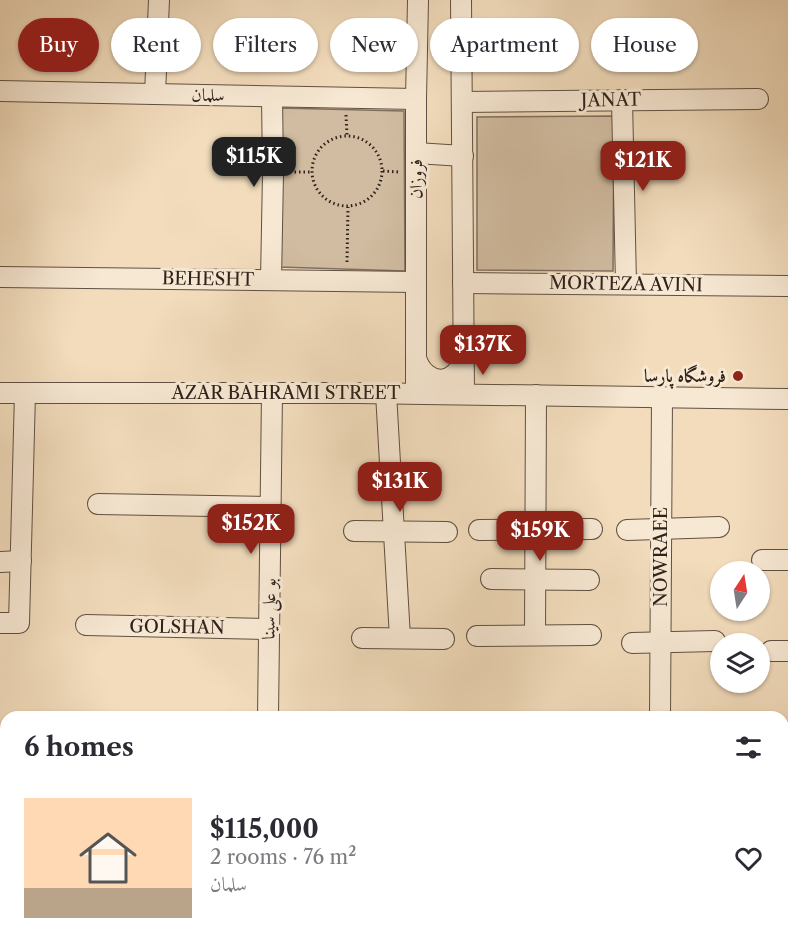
<!DOCTYPE html>
<meta charset="utf-8">
<style>
:root{--surface:#fff;--page:#f2f2f3;--text:#2b2b33;--muted:#7c7c81;--line:#e1e1e2;--accent:#8f2418}
body{margin:0;font-family:"Libre Caslon Text",Amiri,serif;background:var(--page);color:var(--text);height:100vh;display:flex;flex-direction:column;font-size:22px;white-space:nowrap}
*{box-sizing:border-box;margin:0}
p{font-size:20px;color:var(--muted)}
.icon{flex:none;width:33px;height:33px;fill:none;stroke:currentColor;stroke-width:2;stroke-linecap:round;stroke-linejoin:round}
.map{position:relative;flex:1;overflow:hidden}
.details{position:absolute;left:0px;top:711px;width:789px;height:234px;display:flex;flex-direction:column;background:var(--surface);border-radius:18px 18px 0 0;box-shadow:0 2px 4px #0004}
.details>*{flex:none}
.top-card{position:absolute;left:18px;top:18px;width:753px;height:54px;display:flex;gap:12px}
.needle{width:39px;rotate:12deg}
.buttons{position:absolute;left:710px;top:561px;display:grid;gap:12px}
.buttons a{display:grid;place-items:center;width:60px;height:60px;border-radius:50%;background:var(--surface);box-shadow:0 2px 4px #0004;font-size:30px}
.price{position:absolute;translate:-50% -51px;padding:0 14px;border-radius:12px;background:var(--accent);color:#fff;font-size:20px;line-height:39px;filter:drop-shadow(0 2px 3px #0008)}
.price::after{content:'';position:absolute;left:50%;top:36px;width:18px;height:14px;margin-left:-9px;background:inherit;clip-path:polygon(0 0,100% 0,50% 100%)}
.price.on{background:#222;color:#fff}
ul{padding:0;list-style:none}
li{display:flex;align-items:center;gap:18px;height:150px;padding:0 24px}
li+li{border-top:2px solid var(--line)}
li span{display:grid;place-items:center;flex:none;width:168px;height:120px;border-radius:0px;color:#555}
li>.icon{margin-inline-start:auto}
span .icon{width:72px;height:72px;fill:#fffc;stroke-width:1}
li b{font-size:26px}
h2{display:flex;justify-content:space-between;align-items:center;height:72px;padding:0 24px;font-size:26px}
.tag{padding:0 21px;border-radius:27px;background:var(--surface);box-shadow:0 2px 4px #0004;font-size:21px;line-height:54px}
.tag.on{background:var(--accent);color:#fff}
.map>svg:first-child{display:block}
.green{fill:#d1bca1;stroke:#806f5e;stroke-width:1.5}
.lines{fill:none;stroke-linecap:round;stroke-linejoin:round}
.minor-casing{stroke:#605043;stroke-width:22}
.path{stroke:#2f221b;stroke-width:3;stroke-dasharray:1.5 3;stroke-linecap:butt}
.minor{stroke:#f7e8d3;stroke-width:20}
.poi-dot{fill:#8f2418;stroke:#f7e8d3;stroke-width:2}
.labels{text-anchor:middle;dominant-baseline:central;stroke-width:6;stroke-linejoin:round;paint-order:stroke}
.street-label{font-size:18px;fill:#2f221b;stroke:#f7e8d3}
.poi-label{font-size:18px;font-weight:bold;fill:#2f221b;stroke:#f7e8d3;text-anchor:end}
</style>
<div class="map">
<svg width="788" height="945" viewBox="0 0 788 945">
<rect width="100%" height="100%" fill="#f2dcbc"/>
<filter id="stains"><feTurbulence type="fractalNoise" baseFrequency=".00333" numOctaves="4"/><feColorMatrix values="0 0 0 0 .2 0 0 0 0 .09 0 0 0 0 .02 0 0 0 .5 -.17"/></filter>
<radialGradient id="worn" r=".72"><stop offset=".6" stop-color="#630" stop-opacity="0"/><stop offset="1" stop-color="#630" stop-opacity=".3"/></radialGradient>
<g class="green">
<polygon points="280,108 404,111 405,271 279,267"/>
<polygon points="614,116 613,271 477,270 477,117"/>
</g>
<g class="lines">
<defs>
<g id="minor">
<polyline points="461,0 464,394"/>
<polyline points="0,91 416,99"/>
<polyline points="155,94 159,0"/>
<polyline points="622,100 626,284"/>
<polyline points="463,102 758,99"/>
<polyline points="416,153 463,156"/>
<polyline points="0,277 416,282"/>
<polyline points="271,280 273,173 272,97"/>
<polyline points="463,283 788,286"/>
<path d="M 416,358 C 425,387 457,387 464,357"/>
<polyline points="0,393 356,393 788,399"/>
<polyline points="386,393 400,638"/>
<polyline points="416,393 416,99 418,0"/>
<polyline points="98,504 270,507"/>
<polyline points="479,530 592,529"/>
<polyline points="627,530 719,527"/>
<polyline points="354,531 447,532"/>
<polyline points="762,560 788,560"/>
<polyline points="0,562 21,561"/>
<polyline points="491,579 589,580"/>
<polyline points="0,623 19,623 25,393"/>
<polyline points="86,625 269,629"/>
<polyline points="535,635 536,395"/>
<polyline points="477,636 591,635"/>
<polyline points="362,638 444,639"/>
<polyline points="632,643 715,641"/>
<polyline points="771,651 788,651"/>
<polyline points="268,717 272,393"/>
<polyline points="660,717 662,397"/>
<polyline points="783,768 788,767"/>
<polyline points="0,775 6,775"/>
<polyline points="783,853 788,852"/>
<polyline points="0,883 6,883"/>
<polyline points="783,934 788,934"/>
<polyline points="145,939 145,945"/>
<polyline points="64,945 64,939"/>
</g>
</defs>
<use href="#minor" class="minor-casing"/>
<g class="path">
<polyline points="346,115 347,135"/>
<circle cx="347" cy="171" r="35"/>
<polyline points="383,171 399,172"/>
<polyline points="290,172 312,172"/>
<polyline points="347,262 348,207"/>
</g>
<use href="#minor" class="minor"/>
</g>
<circle class="poi-dot" cx="738" cy="376" r="6"/>
<g class="labels">
<g class="street-label">
<text transform="translate(208 95) rotate(1)">سلمان</text>
<text transform="translate(611 100) rotate(-1)">JANAT</text>
<text transform="translate(416 179) rotate(-90)">فروزان</text>
<text transform="translate(208 279) rotate(1)">BEHESHT</text>
<text transform="translate(626 284) rotate(1)">MORTEZA AVINI</text>
<text x="286" y="393">AZAR BAHRAMI STREET</text>
<text transform="translate(661 557) rotate(-90)">NOWRAEE</text>
<text transform="translate(269 609) rotate(-89)">بو علی سینا</text>
<text transform="translate(177 627) rotate(1)">GOLSHAN</text>
</g>
<g class="poi-label">
<text x="726" y="376">فروشگاه پارسا</text>
</g>
</g>
<rect width="100%" height="100%" filter="url(#stains)"/>
<rect width="100%" height="100%" fill="url(#worn)"/>
</svg>
<div class="buttons">
<a><svg class="needle" viewBox="-14 -14 28 28"><path d="M0-13l5 13h-10z" fill="#e53935"/><path d="M0 13l5-13h-10z" fill="#7c7c81"/></svg></a>
<a><svg class="icon" aria-label="layers" viewBox="0 0 24 24"><path d="M12 4l9 5-9 5-9-5zM3 14l9 5 9-5"/></svg></a>
</div>
<b class="price on" style="left:254px;top:188px">$115K</b>
<b class="price" style="left:643px;top:192px">$121K</b>
<b class="price" style="left:483px;top:376px">$137K</b>
<b class="price" style="left:400px;top:513px">$131K</b>
<b class="price" style="left:251px;top:555px">$152K</b>
<b class="price" style="left:540px;top:562px">$159K</b>
<div class="top-card">
<a class="tag on">Buy</a>
<a class="tag">Rent</a>
<a class="tag">Filters</a>
<a class="tag">New</a>
<a class="tag">Apartment</a>
<a class="tag">House</a>
</div>
<section class="details">
<h2>6 homes<svg class="icon" aria-label="filters" viewBox="0 0 24 24"><path d="M4 7h16M4 17h16"/><circle cx="9" cy="7" r="2"/><circle cx="15" cy="17" r="2"/></svg></h2>
<ul>
<li><span style="background:linear-gradient(#ffd9b3 75%,#b9a48a 0)"><svg class="icon" aria-label="home" viewBox="0 0 24 24"><path d="M3 11l9-7 9 7M6 9v11h12V9"/></svg></span><div><b>$115,000</b><p>2 rooms · 76 m²</p><p>سلمان</p></div><svg class="icon" aria-label="heart" viewBox="0 0 24 24"><path d="M12 20l-8-8c-3-5 5-10 8-4 3-6 11-1 8 4z"/></svg></li>
</ul>
</section>
</div>
